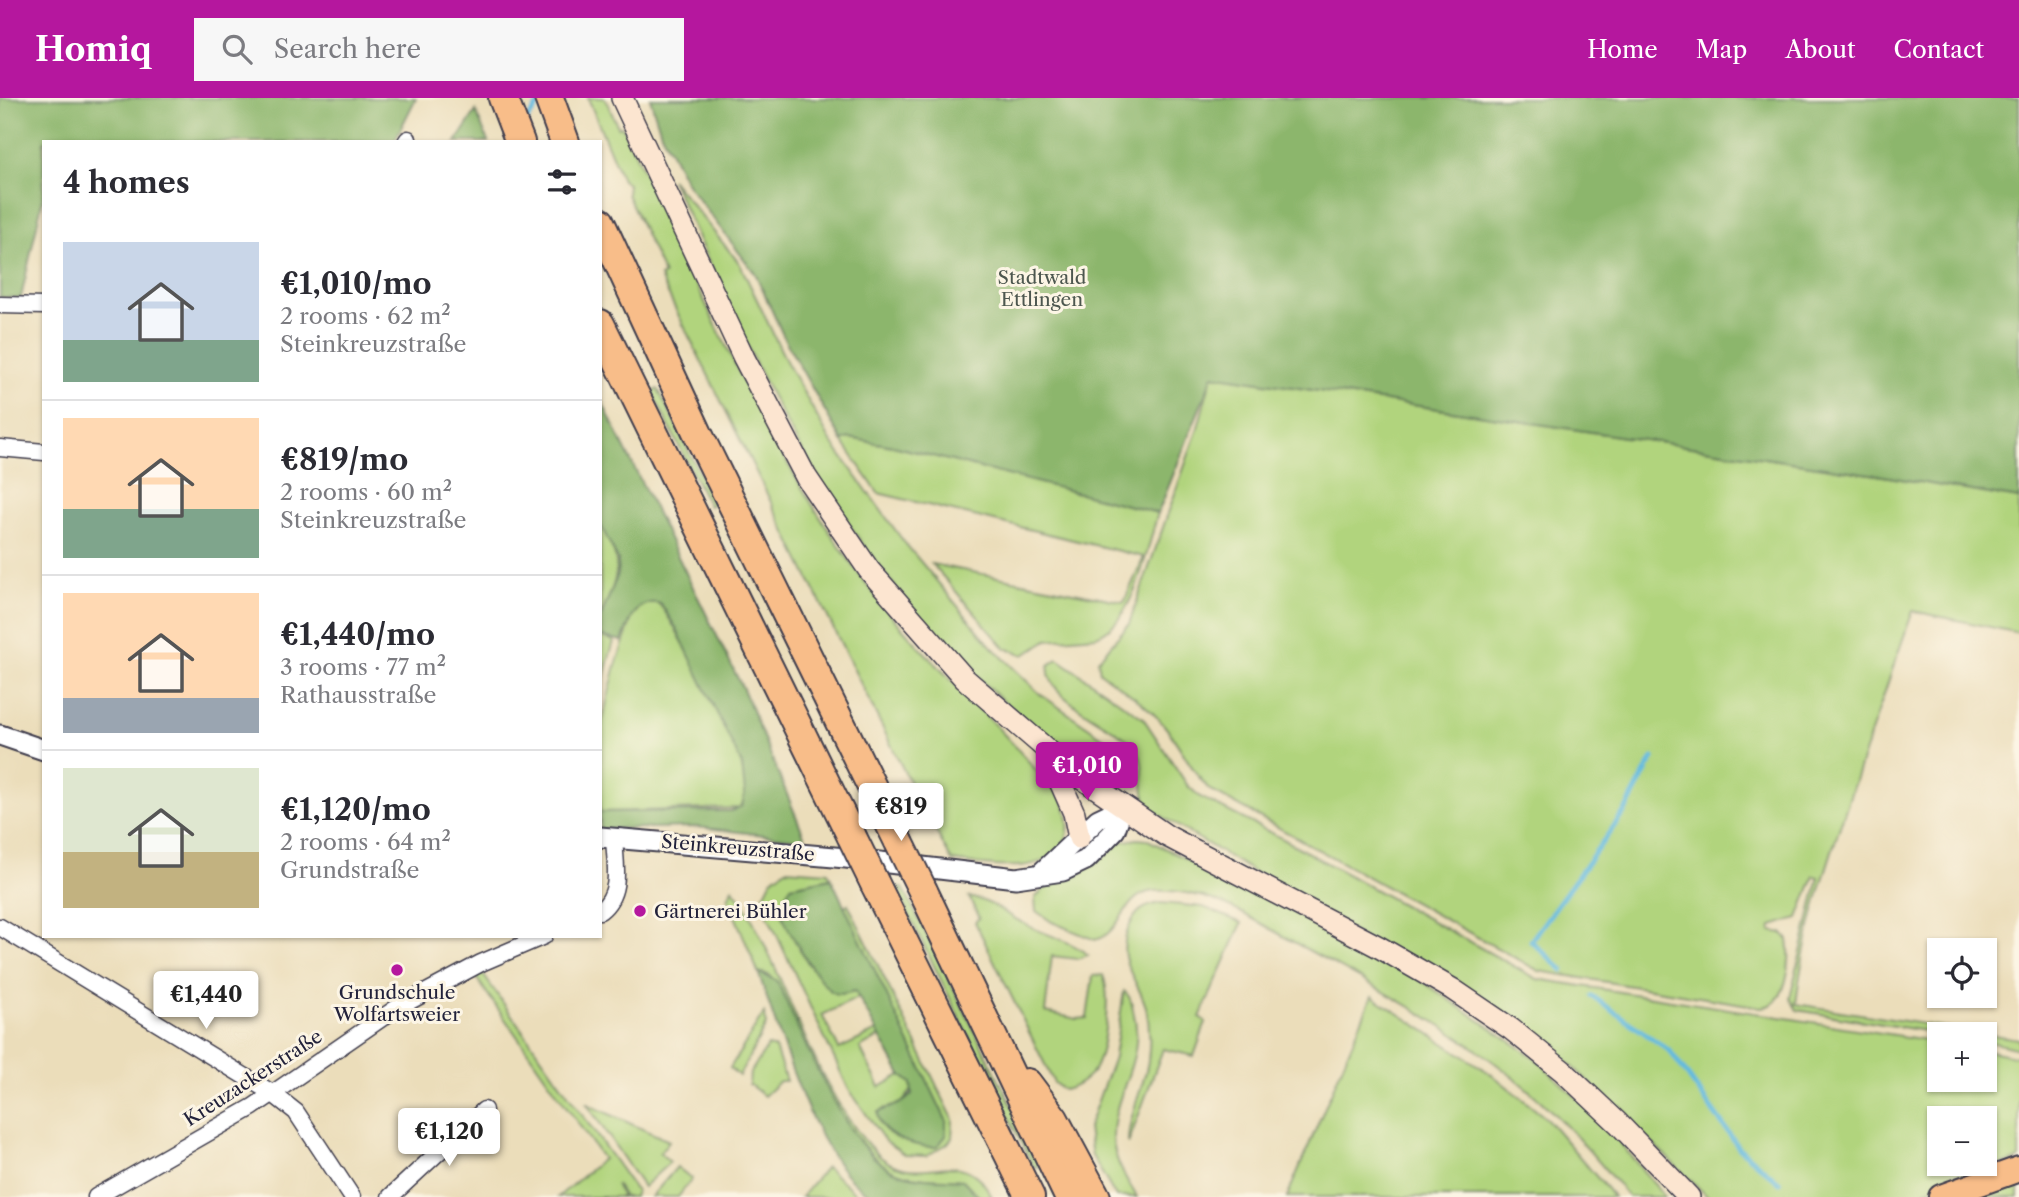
<!DOCTYPE html>
<meta charset="utf-8">
<style>
:root{--surface:#fff;--page:#f7f7f7;--text:#2b2b33;--muted:#7c7c81;--line:#e1e1e2;--accent:#b5179e}
body{margin:0;font-family:"Libre Caslon Text",serif;background:var(--page);color:var(--text);height:100vh;display:flex;flex-direction:column;font-size:26px;white-space:nowrap}
*{box-sizing:border-box;margin:0}
p{font-size:23px;color:var(--muted)}
.icon{flex:none;width:38px;height:38px;fill:none;stroke:currentColor;stroke-width:2;stroke-linecap:round;stroke-linejoin:round}
.map{position:relative;flex:1;overflow:hidden}
.drawer{position:absolute;left:42px;top:42px;width:560px;height:798px;display:flex;flex-direction:column;background:var(--surface);border-radius:0px;box-shadow:0 2px 5px #0004}
.drawer>*{flex:none}
.fabs{position:absolute;left:1927px;top:840px;display:grid;gap:14px}
.fabs a{display:grid;place-items:center;width:70px;height:70px;border-radius:0px;background:var(--surface);box-shadow:0 2px 5px #0004;font-size:35px}
.price{position:absolute;translate:-50% -60px;padding:0 16px;border-radius:7px;background:#fff;color:#222;font-size:23px;line-height:46px;filter:drop-shadow(0 2px 4px #0008)}
.price::after{content:'';position:absolute;left:50%;top:42px;width:21px;height:16px;margin-left:-10px;background:inherit;clip-path:polygon(0 0,100% 0,50% 100%)}
.price.on{background:var(--accent);color:#fff}
ul{padding:0;list-style:none}
li{display:flex;align-items:center;gap:21px;height:175px;padding:0 21px}
li+li{border-top:2px solid var(--line)}
li span{display:grid;place-items:center;flex:none;width:196px;height:140px;border-radius:0px;color:#555}
li>.icon{margin-inline-start:auto}
span .icon{width:84px;height:84px;fill:#fffc;stroke-width:1}
li b{font-size:30px}
h2{display:flex;justify-content:space-between;align-items:center;height:84px;padding:0 21px;font-size:30px}
header{display:flex;align-items:center;gap:42px;box-sizing:border-box;height:98px;padding:0 35px;background:var(--accent);color:#fff}
header strong{font-size:33px}
nav{display:flex;gap:38px;margin-inline-start:auto;font-size:24px}
.search{width:490px;height:63px;background:var(--page);display:flex;align-items:center;gap:18px;box-sizing:border-box;padding:0 24px;border-radius:0px;color:var(--muted);font-size:26px}
.map>svg:first-child{display:block}
.green{fill:#b1d47d;stroke:#6a7b5c;stroke-width:2;fill-rule:evenodd}
.forest{fill:#8cb66c;stroke:#576c54;stroke-width:2}
.lines{fill:none;stroke-linecap:round;stroke-linejoin:round}
.stream{stroke:#62badf;stroke-width:5}
.minor-casing{stroke:#403e4e;stroke-width:19}
.tertiary-casing{stroke:#403e4e;stroke-width:23}
.secondary-casing{stroke:#403e4e;stroke-width:24}
.primary-casing{stroke:#403e4e;stroke-width:28}
.motorway-casing{stroke:#403e4e;stroke-width:32}
.minor{stroke:#fff;stroke-width:16}
.tertiary{stroke:#fff;stroke-width:19}
.secondary{stroke:#fce5d0;stroke-width:21}
.primary{stroke:#f8bd89;stroke-width:24}
.motorway{stroke:#f8bd89;stroke-width:28}
.motorway-bridge-casing{stroke:#403e4e;stroke-width:32;stroke-linecap:butt}
.motorway-bridge{stroke:#f8bd89;stroke-width:28}
.poi-dot{fill:#b5179e;stroke:#fcf5e5;stroke-width:2.5}
.labels{text-anchor:middle;dominant-baseline:central;stroke-width:6;stroke-linejoin:round;paint-order:stroke}
.park-label{font-size:19px;fill:#4d574f;stroke:#fcf5e5}
.street-label{font-size:19px;fill:#22223b;stroke:#fcf5e5}
.poi-label{font-size:19px;fill:#22223b;stroke:#fcf5e5;text-anchor:start}
</style>
<header>
<strong>Homiq</strong>
<div class="search"><svg class="icon" aria-label="search" viewBox="0 0 24 24"><circle cx="10" cy="10" r="6"/><path d="M15 15l6 6"/></svg>Search here</div>
<nav><a>Home</a><a>Map</a><a>About</a><a>Contact</a></nav>
</header>
<div class="map">
<svg width="2019" height="1099" viewBox="0 0 2019 1099">
<rect width="100%" height="100%" fill="#fcf5e5"/>
<filter id="ink" filterUnits="userSpaceOnUse"><feTurbulence type="fractalNoise" baseFrequency=".0143" numOctaves="2"/><feDisplacementMap in="SourceGraphic" scale="14" xChannelSelector="R" yChannelSelector="G"/><feConvolveMatrix kernelMatrix="1 2 1 2 8 2 1 2 1" color-interpolation-filters="sRGB"/></filter>
<filter id="wash" filterUnits="userSpaceOnUse"><feTurbulence type="fractalNoise" baseFrequency=".00686" numOctaves="4" result="noise"/><feDisplacementMap in="SourceGraphic" scale="28" xChannelSelector="R" yChannelSelector="G"/><feGaussianBlur stdDeviation="1.57" result="paint"/><feColorMatrix in="noise" values="0 0 0 0 0 0 0 0 0 0 0 0 0 0 0 0 0 1.4 0 .05"/><feComposite in="paint" operator="in"/></filter>
<g filter="url(#wash)">
<rect width="100%" height="100%" fill="#ebddba"/>
<g class="green">
<path d="M 588,0 L 605,0 L 618,29 L 622,28 C 704,195 771,372 891,517 C 936,571 990,617 1035,671 C 1044,681 1061,695 1065,707 C 1067,715 1070,731 1067,739 C 1051,781 985,767 952,763 L 911,687 L 672,204 L 660,179 L 664,177 L 627,96 L 628,86 L 622,82 Z"/>
<path d="M 671,81 L 740,166 L 786,263 L 830,342 L 904,444 L 991,548 L 1040,596 L 1114,647 L 1129,663 L 1132,676 L 1126,683 L 1112,686 C 1075,665 1043,637 1011,610 C 932,541 864,456 810,366 C 755,277 716,176 671,81 Z"/>
<path d="M 1212,277 L 1877,377 L 2019,401 L 2019,535 L 1913,513 C 1889,579 1868,644 1846,710 C 1825,774 1803,839 1796,906 L 2019,941 L 2019,951 L 1985,943 L 1984,936 L 1944,936 L 1797,912 L 1790,900 L 1819,779 L 1814,778 L 1798,820 L 1772,828 L 1771,833 L 1782,835 L 1788,842 C 1792,863 1787,909 1761,909 L 1539,873 L 1210,692 C 1190,672 1181,647 1163,626 C 1145,604 1122,591 1100,574 L 1098,562 L 1129,526 L 1197,333 Z"/>
<polygon points="658,291 714,405 709,408 652,294"/>
<path d="M 849,340 L 893,348 L 1158,415 C 1147,450 1135,525 1096,538 L 1047,542 L 1024,557 L 1005,550 L 932,466 L 1124,504 L 1144,459 L 878,395 L 842,343 Z"/>
<path d="M 600,426 C 626,467 617,479 600,520 Z"/>
<path d="M 656,504 C 668,508 738,650 742,669 C 745,682 749,701 739,710 L 600,714 L 600,632 L 616,567 L 633,517 L 643,506 Z"/>
<polygon points="600,538 614,543 600,592"/>
<path d="M 1058,561 L 1143,620 L 1188,688 L 1200,699 L 1283,741 L 1537,881 L 1939,944 L 1939,982 L 1984,982 L 1985,952 L 2019,959 L 2019,1061 L 1908,1099 L 1708,1099 L 1568,964 L 1150,711 C 1136,689 1151,666 1132,646 C 1112,625 1042,600 1049,567 ZM 1939,1020 L 1984,1020 L 1984,1066 L 1939,1066 Z"/>
<path d="M 1137,741 L 1148,742 L 1311,823 L 1416,879 L 1535,960 L 1607,1029 L 1665,1099 L 1628,1099 C 1597,1060 1565,1023 1526,990 C 1459,932 1379,891 1301,848 C 1254,823 1211,789 1154,793 C 1122,796 1123,835 1095,842 L 1052,824 L 1036,813 L 1035,800 L 1044,791 L 1078,777 L 1119,744 Z"/>
<polygon points="786,771 828,774 831,780 791,788 784,821 809,867 831,893 845,895 855,893 860,899 822,917 839,951 877,933 881,938 860,950 880,989 901,977 911,985 912,992 901,1006 883,1011 946,1022 843,809 848,806 953,1021 952,1040 947,1046 926,1058 905,1057 885,1043 848,990 761,803 772,781"/>
<polygon points="895,789 903,790 1040,1064 1038,1069 1033,1068"/>
<path d="M 732,790 C 750,812 761,840 773,865 C 801,928 826,1002 874,1053 C 918,1099 961,1037 992,1099 L 979,1099 L 963,1082 C 941,1080 915,1082 894,1073 C 847,1054 794,925 770,877 L 758,874 L 728,801 Z"/>
<path d="M 969,799 C 994,804 1002,814 1023,825 C 1044,837 1069,841 1088,857 L 1078,861 L 1052,858 L 1045,914 L 1077,921 L 1087,920 L 1093,878 L 1103,877 C 1111,897 1105,951 1095,970 C 1089,980 1075,990 1064,992 L 1054,985 L 975,824 L 979,820 Z"/>
<path d="M 1161,805 L 1203,809 L 1242,825 L 1200,919 L 1206,924 L 1194,958 L 1163,951 L 1128,1046 C 1128,1012 1148,985 1149,952 C 1150,938 1149,923 1146,909 C 1136,877 1115,864 1129,829 C 1136,813 1143,808 1161,805 Z"/>
<polygon points="482,875 636,1093 634,1099 624,1099 616,1086 622,1099 558,1099 603,1061 475,878"/>
<path d="M 1124,893 C 1130,897 1131,904 1133,912 C 1147,963 1113,992 1113,1039 C 1113,1061 1126,1081 1137,1099 L 1116,1099 L 1092,1058 L 1088,1030 L 1114,959 Z"/>
<polygon points="1372,898 1494,978 1547,1021 1614,1099 1287,1099"/>
<polygon points="764,915 766,927 739,978 730,970"/>
<polygon points="768,948 775,950 786,983 780,983 764,998 749,986 750,975"/>
<polygon points="587,1006 669,1043 660,1055 670,1064 643,1089"/>
<polygon points="677,1069 692,1081 678,1099 651,1099"/>
<polygon points="826,1069 860,1099 801,1099"/>
<polygon points="2019,1081 2019,1099 1967,1099"/>
</g>
<g class="forest">
<polygon points="0,0 416,0 394,44 44,44 44,95 21,200 0,199"/>
<polygon points="650,0 2019,0 2019,401 1877,377 1213,277 1158,415 893,348 849,340 842,343 786,244 756,177 687,86 661,35"/>
<polygon points="476,13 488,44 456,44"/>
<path d="M 600,300 L 744,593 L 806,742 L 697,729 L 600,731 L 600,714 L 731,713 L 742,708 L 745,695 L 742,667 L 676,530 L 661,506 C 636,499 629,525 622,543 L 600,538 L 600,521 L 618,476 L 618,462 L 600,426 Z"/>
<path d="M 831,780 L 946,1022 L 946,1038 L 937,1049 C 918,1050 876,1039 878,1014 C 891,1008 902,1008 912,996 L 911,985 L 901,977 L 855,893 C 849,894 841,898 834,895 C 821,889 783,827 782,813 C 782,804 786,795 791,788 Z"/>
<path d="M 758,874 L 777,883 C 799,930 846,1054 894,1073 C 915,1082 941,1080 963,1082 L 979,1099 C 956,1099 896,1099 878,1099 C 819,1083 778,928 758,874 Z"/>
</g>
<g class="lines">
<g class="stream">
<polyline points="524,26 541,3"/>
<polyline points="1563,872 1531,843 1625,713 1653,660"/>
<polyline points="1592,898 1670,953 1740,1051 1780,1085"/>
</g>
</g>
</g>
<g filter="url(#ink)">
<g class="lines">
<defs>
<g id="minor">
<polyline points="406,44 408,41"/>
<polyline points="0,207 44,208"/>
<polyline points="0,350 44,354"/>
<path d="M 600,813 C 623,795 615,766 614,740"/>
<polyline points="0,829 272,995 296,1014 352,1099"/>
<polyline points="96,1099 253,1009 395,911 481,865 544,838"/>
<polyline points="390,1099 484,1012"/>
</g>
<g id="tertiary">
<polyline points="0,637 44,652"/>
<polyline points="600,739 846,760 1016,780 1063,773 1086,762 1115,732 1123,709"/>
<polyline points="1042,774 1098,721 1123,709"/>
</g>
<g id="secondary">
<polyline points="622,0 744,260 806,379 869,472 965,581 1073,674 1167,738 1379,849 1452,891 1511,931 1563,973 1618,1025 1689,1099"/>
<polyline points="1050,661 1074,715 1079,740"/>
</g>
<polyline id="primary" points="1941,1099 2019,1071"/>
<g id="motorway">
<polyline points="503,0 520,44"/>
<polyline points="549,0 565,44"/>
<polyline points="600,124 698,336 899,744"/>
<polyline points="600,226 852,739"/>
<polyline points="875,786 1030,1099"/>
<polyline points="923,793 1069,1099"/>
<polyline points="1027,985 1054,1021 1096,1099"/>
</g>
</defs>
<use href="#minor" class="minor-casing"/>
<use href="#tertiary" class="tertiary-casing"/>
<use href="#secondary" class="secondary-casing"/>
<use href="#primary" class="primary-casing"/>
<use href="#motorway" class="motorway-casing"/>
<use href="#minor" class="minor"/>
<use href="#tertiary" class="tertiary"/>
<use href="#secondary" class="secondary"/>
<use href="#primary" class="primary"/>
<use href="#motorway" class="motorway"/>
<defs>
<g id="motorway-bridge">
<polyline points="852,739 875,786"/>
<polyline points="899,744 923,793"/>
</g>
</defs>
<use href="#motorway-bridge" class="motorway-bridge-casing"/>
<use href="#motorway-bridge" class="motorway-bridge"/>
</g>
</g>
<g class="poi-dot">
<circle cx="640" cy="813" r="7"/>
<circle cx="397" cy="872" r="7"/>
</g>
<g class="labels">
<g class="park-label">
<text x="1042" y="179">Stadtwald<tspan x="1042" dy="22">Ettlingen</tspan></text>
</g>
<g class="street-label">
<text transform="translate(738 750) rotate(5)">Steinkreuzstraße</text>
<text transform="translate(253 980) rotate(-33)">Kreuzackerstraße</text>
</g>
<g class="poi-label">
<text x="654" y="813">Gärtnerei Bühler</text>
<text x="397" y="894" text-anchor="middle">Grundschule<tspan x="397" dy="22">Wolfartsweier</tspan></text>
</g>
</g>
</svg>
<div class="fabs">
<a><svg class="icon" aria-label="locate" viewBox="0 0 24 24"><circle cx="12" cy="12" r="6"/><path d="M12 2v4M12 18v4M2 12h4M18 12h4"/></svg></a>
<a>+</a>
<a>−</a>
</div>
<b class="price on" style="left:1087px;top:704px">€1,010</b>
<b class="price" style="left:901px;top:745px">€819</b>
<b class="price" style="left:206px;top:933px">€1,440</b>
<b class="price" style="left:449px;top:1070px">€1,120</b>
<section class="drawer">
<h2>4 homes<svg class="icon" aria-label="filters" viewBox="0 0 24 24"><path d="M4 7h16M4 17h16"/><circle cx="9" cy="7" r="2"/><circle cx="15" cy="17" r="2"/></svg></h2>
<ul>
<li><span style="background:linear-gradient(#c9d6e8 70%,#7fa58c 0)"><svg class="icon" aria-label="home" viewBox="0 0 24 24"><path d="M3 11l9-7 9 7M6 9v11h12V9"/></svg></span><div><b>€1,010/mo</b><p>2 rooms · 62 m²</p><p>Steinkreuzstraße</p></div></li>
<li><span style="background:linear-gradient(#ffd9b3 65%,#7fa58c 0)"><svg class="icon" aria-label="home" viewBox="0 0 24 24"><path d="M3 11l9-7 9 7M6 9v11h12V9"/></svg></span><div><b>€819/mo</b><p>2 rooms · 60 m²</p><p>Steinkreuzstraße</p></div></li>
<li><span style="background:linear-gradient(#ffd9b3 75%,#9aa5b1 0)"><svg class="icon" aria-label="home" viewBox="0 0 24 24"><path d="M3 11l9-7 9 7M6 9v11h12V9"/></svg></span><div><b>€1,440/mo</b><p>3 rooms · 77 m²</p><p>Rathausstraße</p></div></li>
<li><span style="background:linear-gradient(#dfe7d0 60%,#c2b280 0)"><svg class="icon" aria-label="home" viewBox="0 0 24 24"><path d="M3 11l9-7 9 7M6 9v11h12V9"/></svg></span><div><b>€1,120/mo</b><p>2 rooms · 64 m²</p><p>Grundstraße</p></div></li>
</ul>
</section>
</div>
